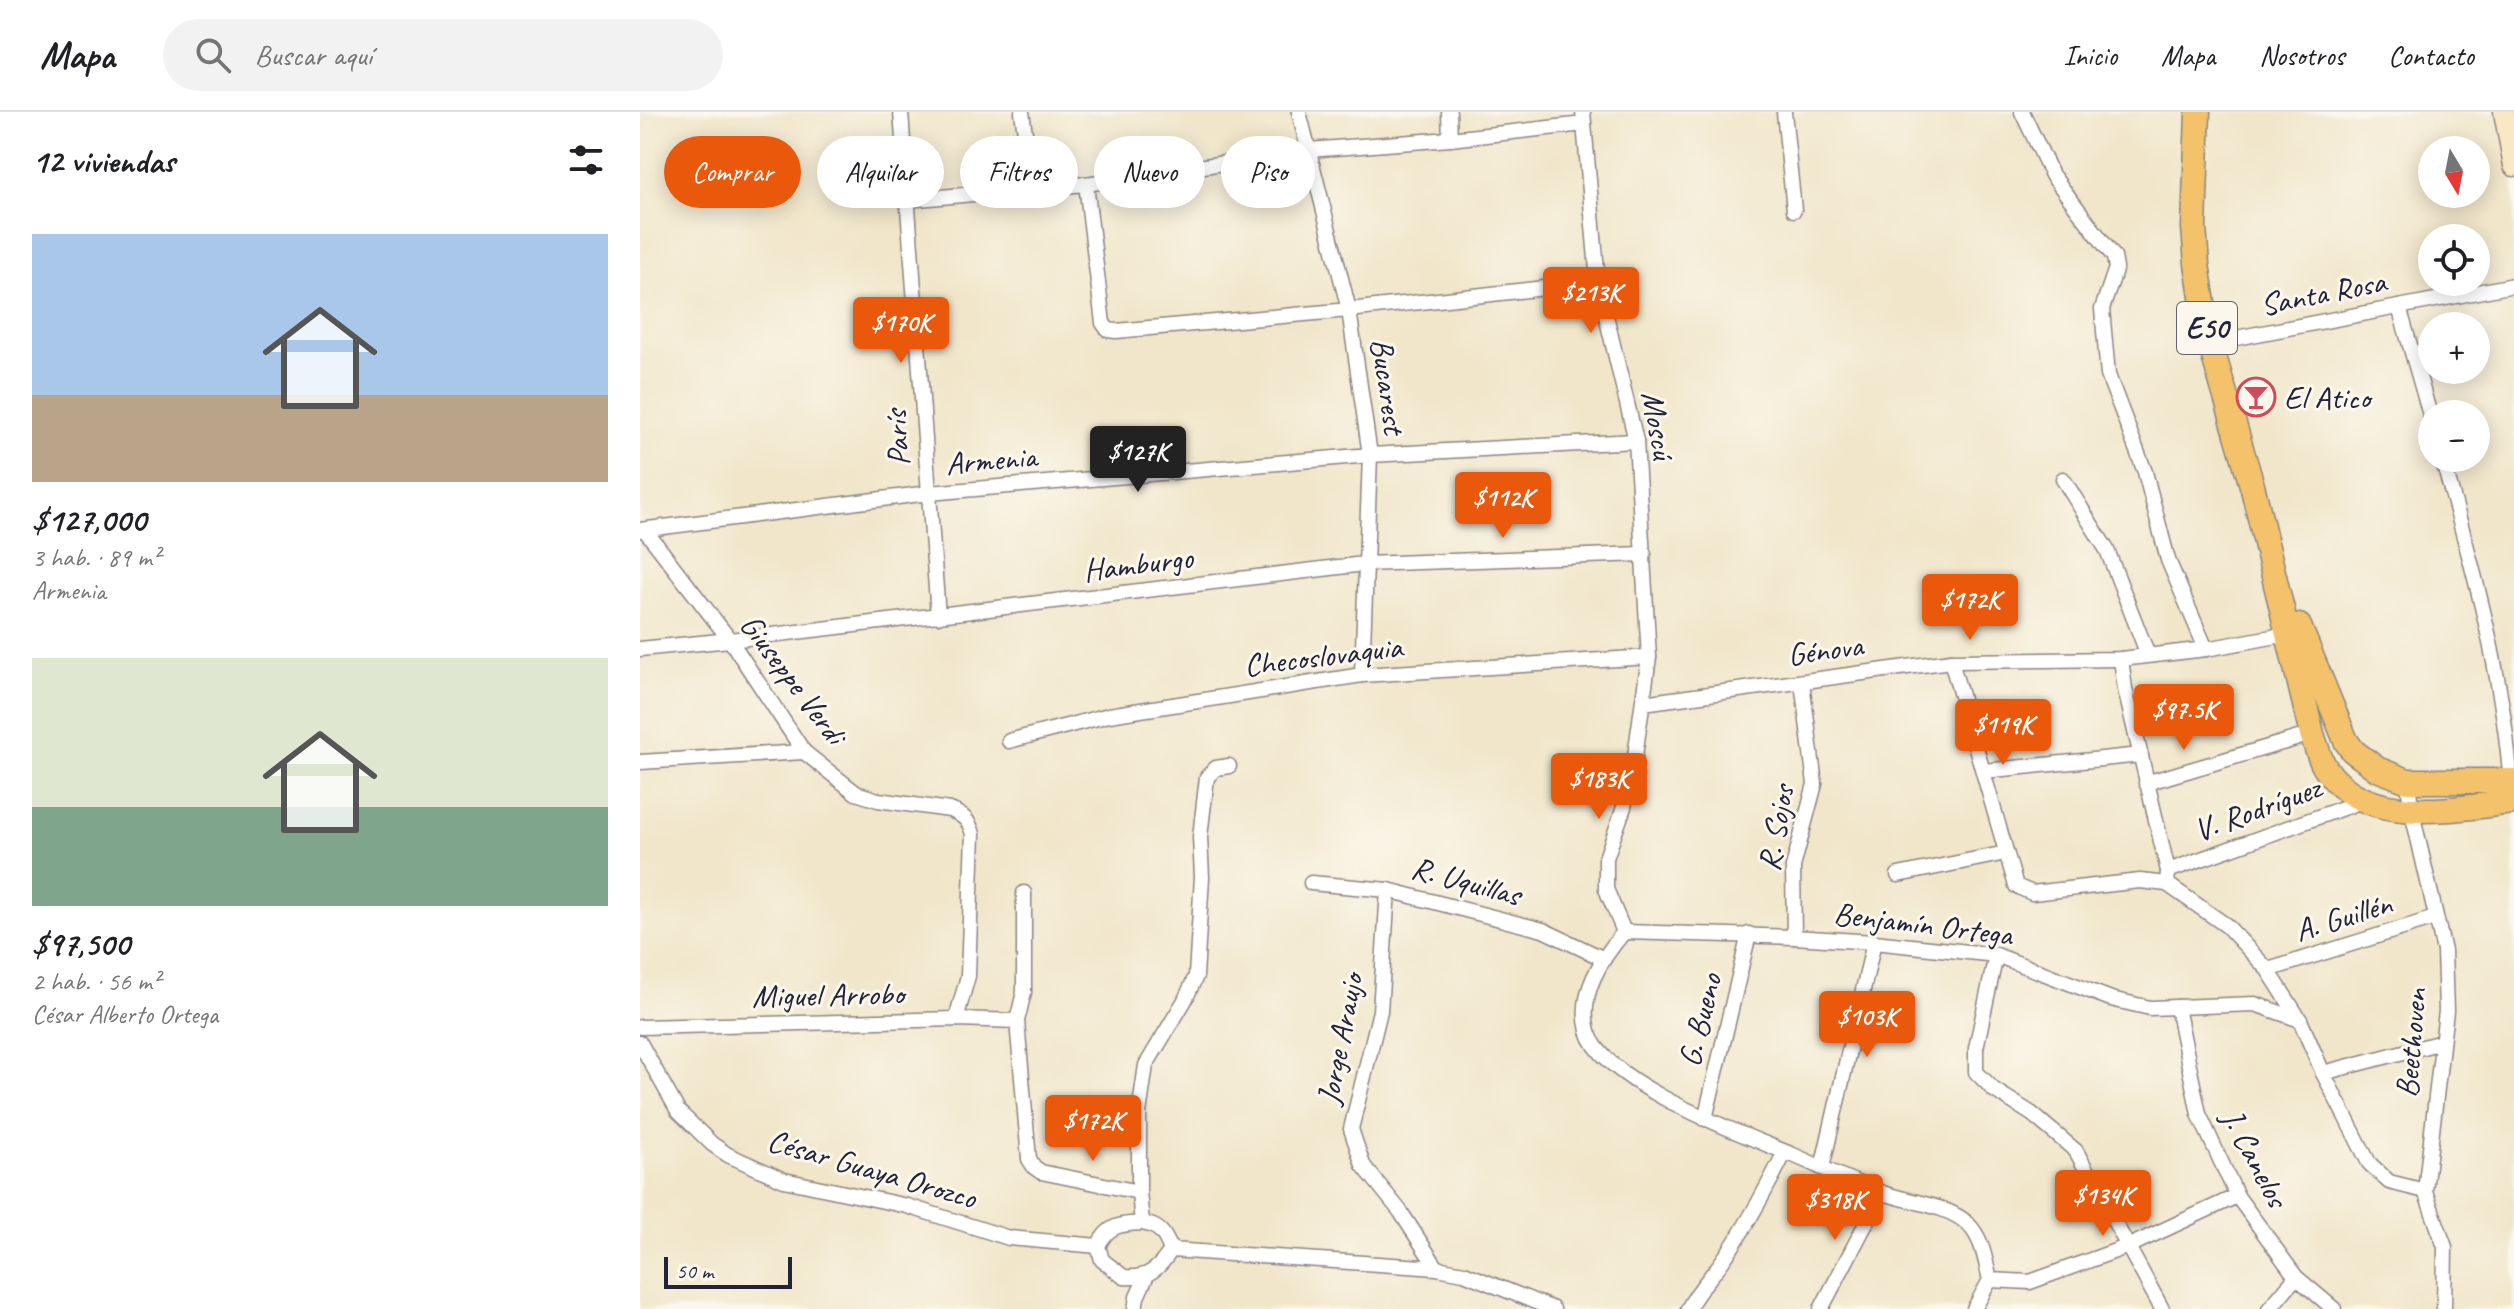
<!DOCTYPE html>
<html lang="es">
<meta charset="utf-8">
<style>
:root{--surface:#fff;--page:#f2f2f2;--text:#202124;--muted:#757577;--line:#e0e0e0;--accent:#ea580c}
body{margin:0;font-family:Caveat,sans-serif;background:var(--page);color:var(--text);height:100vh;display:flex;flex-direction:column;font-size:30px;white-space:nowrap}
*{box-sizing:border-box;margin:0}
p{font-size:26px;color:var(--muted)}
.icon{flex:none;width:44px;height:44px;fill:none;stroke:currentColor;stroke-width:2;stroke-linecap:round;stroke-linejoin:round}
.map{position:relative;flex:1;overflow:hidden}
.panel{display:flex;flex-direction:column;background:var(--surface);width:640px}
.panel>*{flex:none}
.top-card{position:absolute;left:24px;top:24px;width:760px;height:72px;display:flex;gap:16px}
.needle{width:52px;rotate:170deg}
.controls{position:absolute;left:1778px;top:24px;display:grid;gap:16px}
.controls a{display:grid;place-items:center;width:72px;height:72px;border-radius:50%;background:var(--surface);box-shadow:0 4px 20px #0003;font-size:40px}
.scale{position:absolute;left:24px;bottom:20px;width:128px;box-sizing:border-box;padding-left:8px;border:4px solid #22223b;border-top:0;font-size:22px;line-height:28px;white-space:nowrap;color:#22223b;-webkit-text-stroke:6px #fbf7ec;paint-order:stroke}
.price{position:absolute;translate:-50% -68px;padding:0 18px;border-radius:8px;background:var(--accent);color:#fff;font-size:26px;line-height:52px;filter:drop-shadow(0 2px 4px #0008)}
.price::after{content:'';position:absolute;left:50%;top:48px;width:24px;height:18px;margin-left:-12px;background:inherit;clip-path:polygon(0 0,100% 0,50% 100%)}
.price.selected{background:#222;color:#fff}
ul{padding:0;list-style:none}
li{display:grid;align-content:center;gap:16px;height:424px;padding:0 32px}
li span{display:grid;place-items:center;height:248px;border-radius:0px;color:#555}
li>.icon{margin-inline-start:auto}
span .icon{width:144px;height:144px;fill:#fffc;stroke-width:1}
li b{font-size:34px}
h2{display:flex;justify-content:space-between;align-items:center;height:96px;padding:0 32px;font-size:34px}
.pill{padding:0 28px;border-radius:36px;background:var(--surface);box-shadow:0 4px 20px #0003;font-size:28px;line-height:72px}
.pill.selected{background:var(--accent);color:#fff}
header{display:flex;align-items:center;gap:48px;box-sizing:border-box;height:112px;padding:0 40px;background:var(--surface);border-bottom:2px solid var(--line)}
header strong{font-size:38px}
nav{display:flex;gap:44px;margin-inline-start:auto;font-size:28px}
.search{width:560px;height:72px;background:var(--page);display:flex;align-items:center;gap:20px;box-sizing:border-box;padding:0 28px;border-radius:44px;color:var(--muted);font-size:30px}
main{display:flex;flex:1;min-height:0}
.map>svg:first-child{display:block}
.lines{fill:none;stroke-linecap:round;stroke-linejoin:round}
.street-casing{stroke:#8a8482;stroke-width:17}
.secondary-casing{stroke:#8a8482;stroke-width:23}
.highway-casing{stroke:#8a8482;stroke-width:27}
.street{stroke:#fff;stroke-width:14}
.secondary{stroke:#fae7c3;stroke-width:20}
.highway{stroke:#f3c26a;stroke-width:24}
.labels{text-anchor:middle;dominant-baseline:central;stroke-width:6;stroke-linejoin:round;paint-order:stroke}
.shield{fill:#fbf7ec;stroke:#636270;stroke-width:2}
.shield-label{font-size:30px;font-weight:bold;fill:#22223b}
.street-label{font-size:32px;fill:#22223b;stroke:#fbf7ec}
.poi-label{font-size:32px;fill:#22223b;stroke:#fbf7ec;text-anchor:start}
</style>
<header>
<strong>Mapa</strong>
<div class="search"><svg class="icon" aria-label="search" viewBox="0 0 24 24"><circle cx="10" cy="10" r="6"/><path d="M15 15l6 6"/></svg>Buscar aquí</div>
<nav><a>Inicio</a><a>Mapa</a><a>Nosotros</a><a>Contacto</a></nav>
</header>
<main>
<section class="panel">
<h2>12 viviendas<svg class="icon" aria-label="filters" viewBox="0 0 24 24"><path d="M4 7h16M4 17h16"/><circle cx="9" cy="7" r="2"/><circle cx="15" cy="17" r="2"/></svg></h2>
<ul>
<li><span style="background:linear-gradient(#a9c7e8 65%,#b9a48a 0)"><svg class="icon" aria-label="home" viewBox="0 0 24 24"><path d="M3 11l9-7 9 7M6 9v11h12V9"/></svg></span><div><b>$127,000</b><p>3 hab. · 89 m²</p><p>Armenia</p></div></li>
<li><span style="background:linear-gradient(#dfe7d0 60%,#7fa58c 0)"><svg class="icon" aria-label="home" viewBox="0 0 24 24"><path d="M3 11l9-7 9 7M6 9v11h12V9"/></svg></span><div><b>$97,500</b><p>2 hab. · 56 m²</p><p>César Alberto Ortega</p></div></li>
</ul>
</section>
<div class="map">
<svg width="1874" height="1197" viewBox="0 0 1874 1197">
<rect width="100%" height="100%" fill="#fbf7ec"/>
<filter id="ink" filterUnits="userSpaceOnUse"><feTurbulence type="fractalNoise" baseFrequency=".0125" numOctaves="2"/><feDisplacementMap in="SourceGraphic" scale="16" xChannelSelector="R" yChannelSelector="G"/><feConvolveMatrix kernelMatrix="1 2 1 2 8 2 1 2 1" color-interpolation-filters="sRGB"/></filter>
<filter id="wash" filterUnits="userSpaceOnUse"><feTurbulence type="fractalNoise" baseFrequency=".006" numOctaves="4" result="noise"/><feDisplacementMap in="SourceGraphic" scale="32" xChannelSelector="R" yChannelSelector="G"/><feGaussianBlur stdDeviation="1.8" result="paint"/><feColorMatrix in="noise" values="0 0 0 0 0 0 0 0 0 0 0 0 0 0 0 0 0 1.4 0 .05"/><feComposite in="paint" operator="in"/></filter>
<g filter="url(#wash)">
<rect width="100%" height="100%" fill="#f1e6ca"/>
</g>
<g filter="url(#ink)">
<g class="lines">
<defs>
<g id="street">
<polyline points="261,0 298,504"/>
<polyline points="382,0 393,77"/>
<polyline points="659,0 709,198 730,343 722,563"/>
<polyline points="809,0 810,27"/>
<polyline points="943,0 958,170 996,329 1009,545 995,644 984,695 966,746 966,777 984,820"/>
<polyline points="1144,0 1154,98"/>
<polyline points="1382,0 1412,63 1474,145 1476,156 1462,197 1468,263 1505,360 1528,448 1566,537"/>
<polyline points="446,72 463,211 468,218 476,219 709,198 958,170"/>
<polyline points="267,88 446,72 669,38 810,27 944,12"/>
<polyline points="1759,195 1792,310"/>
<polyline points="1596,226 1874,173"/>
<path d="M 1802,346 C 1833,454 1863,561 1871,674"/>
<polyline points="1423,367 1467,438 1508,543"/>
<polyline points="0,418 289,381 730,343 996,329"/>
<path d="M 5,418 L 90,528 L 164,640 L 216,681 L 238,688 L 310,698 C 323,703 329,708 333,722 L 328,864 L 316,907"/>
<polyline points="0,537 90,528 724,452 1004,442"/>
<polyline points="1481,547 1485,577 1528,759 1527,772"/>
<polyline points="1311,549 1376,774 1392,781 1500,769 1527,772 1587,814 1628,858 1660,908 1683,961 1729,1051 1749,1070 1785,1079"/>
<polyline points="1003,591 1311,549 1481,547 1566,537 1654,521"/>
<polyline points="369,629 469,603 722,563 1009,545"/>
<polyline points="0,650 164,640"/>
<polyline points="1344,659 1501,643"/>
<polyline points="1768,669 1771,696 1804,839 1806,899 1785,1079 1805,1135 1804,1197"/>
<polyline points="1506,671 1672,622"/>
<polyline points="1528,759 1725,688"/>
<polyline points="1258,763 1366,741"/>
<polyline points="671,771 748,778 903,818 962,846"/>
<polyline points="748,778 740,899 711,1017 723,1053 760,1099 797,1156"/>
<polyline points="384,781 384,880 377,909 389,1047 394,1055 401,1060 499,1080"/>
<polyline points="984,820 1154,825 1234,830 1356,843 1471,887 1510,896 1615,892 1660,908"/>
<path d="M 984,820 C 961,847 938,882 948,919 C 963,972 1105,1023 1153,1043 C 1183,1056 1212,1070 1243,1081 C 1269,1090 1308,1093 1328,1112 C 1343,1127 1345,1148 1350,1168 L 1334,1197"/>
<polyline points="1154,825 1153,755 1175,672 1162,570"/>
<polyline points="1356,843 1336,936 1336,960 1354,978 1392,1002 1436,1039 1522,1197"/>
<polyline points="1628,858 1795,806"/>
<polyline points="1537,895 1559,1002 1597,1084 1656,1165 1694,1197"/>
<polyline points="0,915 316,907 377,909"/>
<polyline points="0,931 38,999 72,1032 88,1043 144,1068 267,1094 369,1126 458,1134"/>
<polyline points="1683,961 1802,930"/>
<polyline points="1065,1007 1109,822"/>
<polyline points="1182,1056 1234,830"/>
<polyline points="502,1111 499,1080 499,1001 506,953 545,888 556,864 562,765 560,725 567,665 576,656 589,654"/>
<path d="M 502,1111 C 520,1114 524,1121 531,1138 C 519,1157 508,1167 484,1165 L 462,1148 L 458,1134 C 468,1113 480,1112 502,1111 Z"/>
<polyline points="531,1138 797,1156 824,1161 913,1197"/>
<polyline points="1350,1168 1390,1170 1489,1134 1597,1084"/>
<polyline points="495,1197 497,1185 507,1163"/>
<path d="M 1048,1197 C 1057,1179 1070,1166 1081,1151 C 1106,1116 1126,1078 1145,1040"/>
<polyline points="1181,1197 1242,1081"/>
<polyline points="1629,1197 1656,1165"/>
</g>
<polyline id="secondary" points="1864,0 1874,54"/>
<g id="highway">
<path d="M 1558,0 L 1554,116 L 1557,152 L 1568,224 L 1613,377 L 1672,622 C 1676,633 1679,647 1686,657 C 1726,716 1814,696 1874,690"/>
<polyline points="1659,514 1706,629 1713,639 1737,657 1768,669 1874,669"/>
</g>
</defs>
<use href="#street" class="street-casing"/>
<use href="#secondary" class="secondary-casing"/>
<use href="#highway" class="highway-casing"/>
<use href="#street" class="street"/>
<use href="#secondary" class="secondary"/>
<use href="#highway" class="highway"/>
</g>
</g>
<defs>
<symbol id="bar-ring" viewBox="-11 -11 22 22"><circle r="9.5" fill="#fbf7ec" stroke="#d1495b" stroke-width="1.5"/><path d="M-6-5H6L.8 .8V4.5H3.5V6h-7V4.5H-.8V.8Z" fill="#d1495b"/></symbol>
</defs>
<g fill-rule="evenodd">
<use href="#bar-ring" x="1594" y="263" width="44" height="44"/>
</g>
<g class="labels">
<rect class="shield" x="1537" y="190" width="60" height="52" rx="6"/>
<g class="shield-label">
<text x="1567" y="216">E50</text>
</g>
<g class="street-label">
<text transform="translate(1683 181) rotate(-11)">Santa Rosa</text>
<text transform="translate(748 274) rotate(82)">Bucarest</text>
<text transform="translate(1018 313) rotate(80)">Moscú</text>
<text transform="translate(257 326) rotate(-94)">París</text>
<text transform="translate(351 348) rotate(-5)">Armenia</text>
<text transform="translate(498 452) rotate(-7)">Hamburgo</text>
<text transform="translate(1185 538) rotate(-8)">Génova</text>
<text transform="translate(683 544) rotate(-7)">Checoslovaquia</text>
<text transform="translate(153 567) rotate(53)">Giuseppe Verdi</text>
<text transform="translate(1617 697) rotate(-20)">V. Rodríguez</text>
<text transform="translate(1136 716) rotate(-80)">R. Sojos</text>
<text transform="translate(826 769) rotate(15)">R. Uquillas</text>
<text transform="translate(1703 805) rotate(-17)">A. Guillén</text>
<text transform="translate(1283 812) rotate(7)">Benjamín Ortega</text>
<text transform="translate(188 883) rotate(-1)">Miguel Arrobo</text>
<text transform="translate(1060 908) rotate(-76)">G. Bueno</text>
<text transform="translate(700 927) rotate(-79)">Jorge Araujo</text>
<text transform="translate(1771 931) rotate(-85)">Beethoven</text>
<text transform="translate(1615 1046) rotate(62)">J. Canelos</text>
<text transform="translate(232 1057) rotate(16)">César Guaya Orozco</text>
</g>
<g class="poi-label">
<text x="1644" y="285">El Atico</text>
</g>
</g>
</svg>
<div class="controls">
<a><svg class="needle" viewBox="-14 -14 28 28"><path d="M0-13l5 13h-10z" fill="#e53935"/><path d="M0 13l5-13h-10z" fill="#757577"/></svg></a>
<a><svg class="icon" aria-label="locate" viewBox="0 0 24 24"><circle cx="12" cy="12" r="6"/><path d="M12 2v4M12 18v4M2 12h4M18 12h4"/></svg></a>
<a>+</a>
<a>−</a>
</div>
<div class="scale">50 m</div>
<b class="price" style="left:951px;top:223px">$213K</b>
<b class="price" style="left:261px;top:253px">$170K</b>
<b class="price selected" style="left:498px;top:382px">$127K</b>
<b class="price" style="left:863px;top:428px">$112K</b>
<b class="price" style="left:1330px;top:530px">$172K</b>
<b class="price" style="left:1544px;top:640px">$97.5K</b>
<b class="price" style="left:1363px;top:655px">$119K</b>
<b class="price" style="left:959px;top:709px">$183K</b>
<b class="price" style="left:1227px;top:947px">$103K</b>
<b class="price" style="left:453px;top:1051px">$172K</b>
<b class="price" style="left:1463px;top:1126px">$134K</b>
<b class="price" style="left:1195px;top:1130px">$318K</b>
<div class="top-card">
<a class="pill selected">Comprar</a>
<a class="pill">Alquilar</a>
<a class="pill">Filtros</a>
<a class="pill">Nuevo</a>
<a class="pill">Piso</a>
</div>
</div>
</main>
